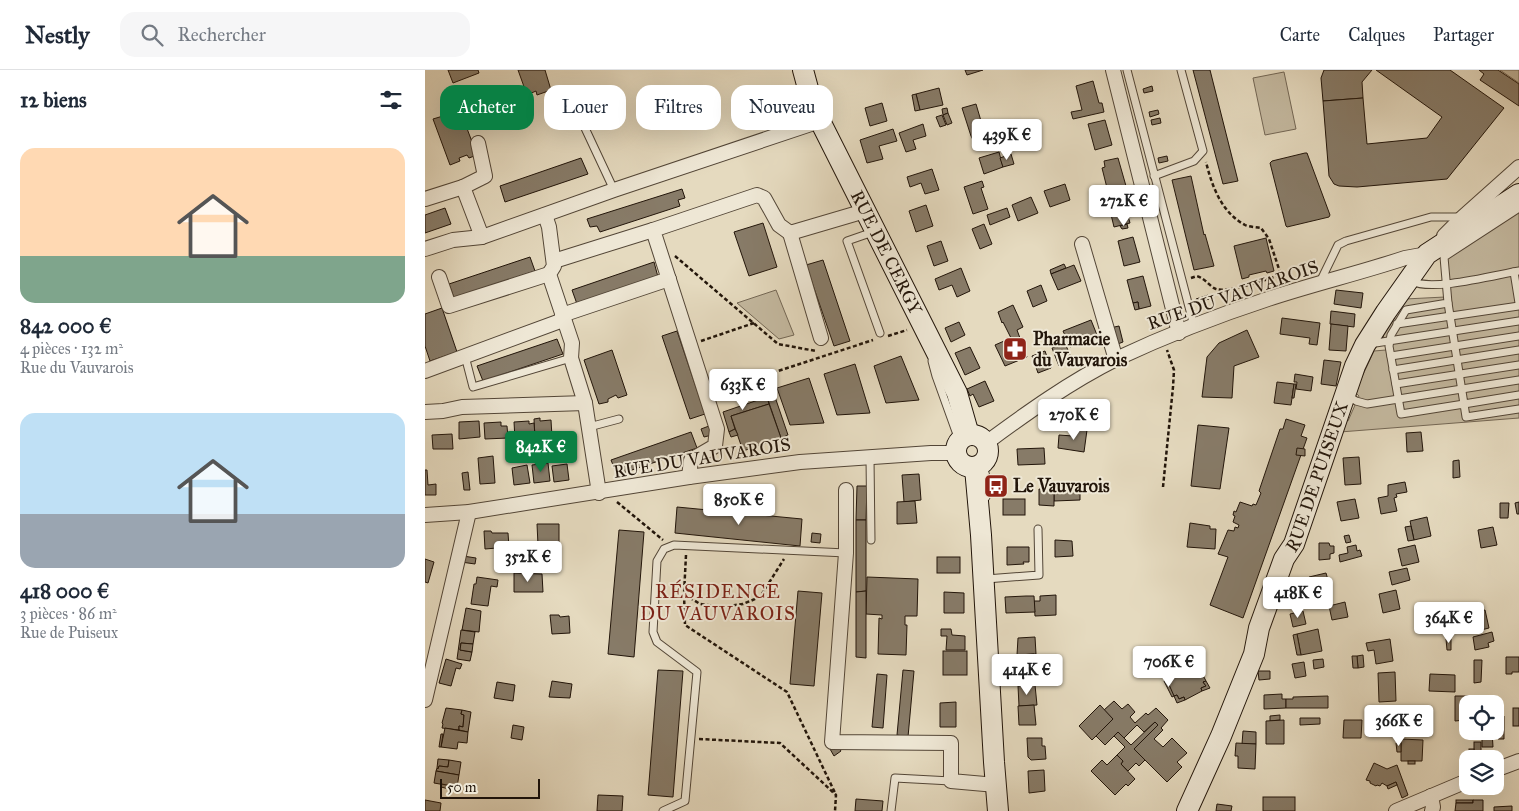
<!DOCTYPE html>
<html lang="fr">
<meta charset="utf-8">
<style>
:root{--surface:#fff;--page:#f6f6f7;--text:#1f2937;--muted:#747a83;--line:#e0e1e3;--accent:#0b8043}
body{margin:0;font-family:"IM FELL Great Primer",serif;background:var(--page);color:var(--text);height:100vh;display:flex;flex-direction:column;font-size:19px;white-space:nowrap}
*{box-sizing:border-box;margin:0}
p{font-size:16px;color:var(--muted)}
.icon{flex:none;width:28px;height:28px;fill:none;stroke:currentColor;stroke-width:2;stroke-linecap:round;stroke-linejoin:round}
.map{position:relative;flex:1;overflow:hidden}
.side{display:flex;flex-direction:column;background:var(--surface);width:425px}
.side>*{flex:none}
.top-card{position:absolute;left:15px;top:15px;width:475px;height:45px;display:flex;gap:10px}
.buttons{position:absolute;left:1034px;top:625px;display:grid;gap:10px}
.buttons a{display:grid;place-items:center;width:45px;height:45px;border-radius:10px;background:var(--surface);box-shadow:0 5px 20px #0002;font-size:25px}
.scale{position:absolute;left:15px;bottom:12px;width:100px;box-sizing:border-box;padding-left:5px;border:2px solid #22150a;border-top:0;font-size:14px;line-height:18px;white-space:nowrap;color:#22150a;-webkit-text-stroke:4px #eee7d5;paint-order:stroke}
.price{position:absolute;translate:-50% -42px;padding:0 11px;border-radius:5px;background:#fff;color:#222;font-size:16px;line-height:32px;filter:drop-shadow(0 1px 2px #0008)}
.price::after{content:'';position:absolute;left:50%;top:30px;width:15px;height:11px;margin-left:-8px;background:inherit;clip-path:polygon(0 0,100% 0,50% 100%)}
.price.selected{background:var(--accent);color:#fff}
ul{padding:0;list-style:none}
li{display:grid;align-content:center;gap:10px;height:265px;padding:0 20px}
li span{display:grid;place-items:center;height:155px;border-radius:15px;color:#555}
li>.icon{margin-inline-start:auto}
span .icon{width:90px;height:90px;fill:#fffc;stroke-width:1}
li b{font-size:21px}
h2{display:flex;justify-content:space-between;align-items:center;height:60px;padding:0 20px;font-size:21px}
.chip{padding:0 18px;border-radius:15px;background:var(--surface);box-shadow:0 5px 20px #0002;font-size:18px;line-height:45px}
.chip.selected{background:var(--accent);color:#fff}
header{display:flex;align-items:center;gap:30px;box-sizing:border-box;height:70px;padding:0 25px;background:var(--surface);border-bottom:1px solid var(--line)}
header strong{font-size:24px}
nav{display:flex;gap:28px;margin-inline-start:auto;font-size:18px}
.search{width:350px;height:45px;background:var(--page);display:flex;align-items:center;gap:12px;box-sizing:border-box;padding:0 18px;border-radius:15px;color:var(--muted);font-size:19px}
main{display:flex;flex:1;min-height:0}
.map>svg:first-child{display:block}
.green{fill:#c4b9a0;stroke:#736755}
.building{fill:#877b68;stroke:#22150a}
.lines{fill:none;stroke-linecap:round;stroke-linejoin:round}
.lane-casing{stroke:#534637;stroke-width:9}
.street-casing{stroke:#534637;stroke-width:16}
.secondary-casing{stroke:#22150a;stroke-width:22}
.path{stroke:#22150a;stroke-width:2.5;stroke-dasharray:4 2.5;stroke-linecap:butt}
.lane{stroke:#eee7d5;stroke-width:7}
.street{stroke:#eee7d5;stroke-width:14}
.secondary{stroke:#eee7d5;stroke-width:20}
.labels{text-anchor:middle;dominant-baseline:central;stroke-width:4;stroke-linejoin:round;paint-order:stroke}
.street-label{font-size:18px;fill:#22150a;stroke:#eee7d5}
.poi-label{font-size:18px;font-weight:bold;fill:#22150a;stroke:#eee7d5;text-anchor:start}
.neighbourhood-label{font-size:19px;letter-spacing:1px;fill:#7a1f14;stroke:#eee7d5}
</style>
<header>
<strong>Nestly</strong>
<div class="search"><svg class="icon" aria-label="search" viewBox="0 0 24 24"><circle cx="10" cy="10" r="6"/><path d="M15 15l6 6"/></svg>Rechercher</div>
<nav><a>Carte</a><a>Calques</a><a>Partager</a></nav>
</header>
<main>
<section class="side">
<h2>12 biens<svg class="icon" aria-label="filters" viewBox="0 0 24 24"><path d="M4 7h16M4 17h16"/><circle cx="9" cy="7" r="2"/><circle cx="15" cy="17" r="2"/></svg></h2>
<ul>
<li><span style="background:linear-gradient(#ffd9b3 70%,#7fa58c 0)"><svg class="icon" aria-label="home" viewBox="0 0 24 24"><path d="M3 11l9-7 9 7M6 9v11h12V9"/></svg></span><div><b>842 000 €</b><p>4 pièces · 132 m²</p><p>Rue du Vauvarois</p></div></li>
<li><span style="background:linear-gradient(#bfe0f5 65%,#9aa5b1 0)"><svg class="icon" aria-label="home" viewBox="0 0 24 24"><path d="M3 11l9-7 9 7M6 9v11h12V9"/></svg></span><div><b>418 000 €</b><p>3 pièces · 86 m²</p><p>Rue de Puiseux</p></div></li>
</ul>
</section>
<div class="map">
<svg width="1094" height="741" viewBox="0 0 1094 741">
<rect width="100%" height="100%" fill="#e5dabf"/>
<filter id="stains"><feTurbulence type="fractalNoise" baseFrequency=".004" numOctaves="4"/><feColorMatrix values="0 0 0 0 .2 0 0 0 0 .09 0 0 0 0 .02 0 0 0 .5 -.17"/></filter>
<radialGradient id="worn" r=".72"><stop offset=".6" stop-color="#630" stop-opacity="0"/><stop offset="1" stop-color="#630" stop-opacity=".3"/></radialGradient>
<g class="green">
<polygon points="1075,0 1094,0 1094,13"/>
<polygon points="859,2 871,59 840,65 828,8"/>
<polygon points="1094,134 1094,348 915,362 920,350 923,351 934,326 930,322 949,281 961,280 958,264 980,229 1020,227 1016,185"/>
<polygon points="351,220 369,265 354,269 312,233"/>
</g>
<g class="building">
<polygon points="23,0 53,0 54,3 28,13"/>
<polygon points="93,0 120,0 126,20 112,25 111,21 102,25"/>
<polygon points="540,0 558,0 542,5"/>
<polygon points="768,0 785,0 813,111 798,114"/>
<polygon points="899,0 947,0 937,12 938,28 898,31 896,8"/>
<polygon points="951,0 1025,0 1079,38 1022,109 932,117 914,116 909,114 904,106 898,31 938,28 942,74 1002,68 1017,47"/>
<polygon points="1054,0 1073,0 1094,14 1094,36 1055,10 1059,4"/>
<polygon points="668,11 674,33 677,33 679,42 648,49 646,42 657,40 651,16"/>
<polygon points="727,16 728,21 719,23 718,19"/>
<polygon points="514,18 518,35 495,40 491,24"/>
<polygon points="491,24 495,40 490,41 487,25"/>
<polygon points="457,33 462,51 445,56 440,38"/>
<polygon points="551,34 556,51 558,50 563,67 549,72 546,66 537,38"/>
<polygon points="522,38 523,43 518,45 517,39"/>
<polygon points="35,40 52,85 44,88 42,85 34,88 35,91 25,95 8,49 18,46 19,49 27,46 25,43"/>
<polygon points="733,40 734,44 725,47 724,42"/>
<polygon points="523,43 527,53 522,55 518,45"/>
<polygon points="517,45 521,55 515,57 511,47"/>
<polygon points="735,48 736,53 727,55 726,50"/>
<polygon points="680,50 687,75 670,80 663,54"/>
<polygon points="498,54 501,66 488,70 491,79 481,82 474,63"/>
<polygon points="468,59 472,71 454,76 458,89 442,93 435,70"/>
<polygon points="574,82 578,97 559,104 554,88"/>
<polygon points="880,83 882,83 905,145 904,147 862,157 861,156 845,93 847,91"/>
<polygon points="586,84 589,94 578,97 575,88"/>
<polygon points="742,86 743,91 734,93 733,88"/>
<polygon points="156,88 163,104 80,132 75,116"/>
<polygon points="693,88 701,116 699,117 700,122 684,126 677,98 680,97 679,91"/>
<polygon points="507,99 514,120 500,124 496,113 485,117 482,107"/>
<polygon points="766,106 779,165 780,164 789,196 769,200 747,110"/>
<polygon points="557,111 559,117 556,118 563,139 548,144 539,117"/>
<polygon points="640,114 645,130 625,137 619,121"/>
<polygon points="257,119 260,128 253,130 255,136 175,162 172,156 165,157 162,149"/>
<polygon points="606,127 613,143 593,151 587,135"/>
<polygon points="698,128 705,153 689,157 683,132"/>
<polygon points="501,135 508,156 491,162 484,141"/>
<polygon points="20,138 26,154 0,163 0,145"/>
<polygon points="582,138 585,147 565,155 562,145"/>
<polygon points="338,153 352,197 324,206 309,162"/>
<polygon points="559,154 567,174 555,179 547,159"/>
<polygon points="702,154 703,158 697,159 695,156"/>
<polygon points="708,167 715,192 699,196 693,171"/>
<polygon points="841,168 849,201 842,203 841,201 824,205 824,207 817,209 809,176"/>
<polygon points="516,171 523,191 509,196 502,176"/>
<polygon points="105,187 110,201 29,228 24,214"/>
<polygon points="398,190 425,271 409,276 381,195"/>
<polygon points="229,192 233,207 152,234 147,220"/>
<polygon points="639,194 641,198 626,204 625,200"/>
<polygon points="649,195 656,211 633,220 626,204"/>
<polygon points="536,198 545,221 532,227 527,215 514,220 510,209"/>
<polygon points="718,206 726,236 714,239 713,232 708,233 702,210"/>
<polygon points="616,215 622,231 608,237 602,221"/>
<polygon points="911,220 938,223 936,238 909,234"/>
<polygon points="783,225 784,229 772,233 771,229"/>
<polygon points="713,232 714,239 710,240 708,233"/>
<polygon points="588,235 598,257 592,260 602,287 580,296 570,275 586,268 578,252 577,253 573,242"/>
<polygon points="17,238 32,282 5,291 0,276 0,244"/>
<polygon points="906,241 930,244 929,257 905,254"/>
<polygon points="857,248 895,253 892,275 884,274 885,268 855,264"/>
<polygon points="666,250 672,265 645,277 638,261"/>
<polygon points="534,252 540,265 526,272 520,258"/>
<polygon points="906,254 923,256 921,281 904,280"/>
<polygon points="694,256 698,272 690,275 685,258"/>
<polygon points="822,260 834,287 809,296 807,328 777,327 782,287 794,273"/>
<polygon points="252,261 280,344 265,349 237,266"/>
<polygon points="132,269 138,284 58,311 52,296"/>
<polygon points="640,273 647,290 634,296 627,278"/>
<polygon points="545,277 555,298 540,305 530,283"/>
<polygon points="187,280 202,325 193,328 191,325 183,329 183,332 174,334 159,290"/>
<polygon points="620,281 626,298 613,303 607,286"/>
<polygon points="476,286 494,330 461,333 449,296"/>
<polygon points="899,290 916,292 911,316 896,314"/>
<polygon points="430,294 445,343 412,345 399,304"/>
<polygon points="870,304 888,307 886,321 871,319 872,312 869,312"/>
<polygon points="384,308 399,353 365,355 352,318"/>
<polygon points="560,311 569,331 554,337 548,324 545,326 542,319"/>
<polygon points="852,312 869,314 866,335 849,333"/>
<polygon points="869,314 871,314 869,328 867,328"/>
<polygon points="349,324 363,365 356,368 342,327"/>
<polygon points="342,327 344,334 306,346 310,359 304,362 298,342"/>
<polygon points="344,334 356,368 318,381 306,346"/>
<polygon points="115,348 115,351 126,350 127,367 110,368 109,349"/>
<polygon points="861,349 880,355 876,366 882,368 818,548 785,535 803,487 793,484 803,460 809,461 810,457 813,458 814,455 808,452 810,446 808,445 809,441 811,442 815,432 827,436 828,434 831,435 836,423 834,421 855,359 858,359"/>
<polygon points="54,351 55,367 34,369 34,352"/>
<polygon points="104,351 104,354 109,353 110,366 105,366 105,369 90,369 89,352"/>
<polygon points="76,352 76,356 82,356 83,368 60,369 59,353"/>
<polygon points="773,355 804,358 795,419 766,416"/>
<polygon points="284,356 287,365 279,367 276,359"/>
<polygon points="649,358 662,360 659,382 633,378 634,365 648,366"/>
<polygon points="310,359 313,365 306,367 304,362"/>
<polygon points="266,362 272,378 192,405 186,390"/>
<polygon points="996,362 998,381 982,382 981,363"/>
<polygon points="27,364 28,379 8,379 7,365"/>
<polygon points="619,378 620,394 593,395 592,379"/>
<polygon points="872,378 880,379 880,386 871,385"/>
<polygon points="68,386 70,413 55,414 53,388"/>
<polygon points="934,387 936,414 920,415 918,388"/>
<polygon points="1034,390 1035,407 1028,408 1028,391"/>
<polygon points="123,393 125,411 109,413 107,395"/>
<polygon points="142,394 144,410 129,412 127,396"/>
<polygon points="102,395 105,413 89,415 87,398"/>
<polygon points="0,400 2,400 3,415 11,414 11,425 0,425"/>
<polygon points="43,402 45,420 39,420 37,403"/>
<polygon points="494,404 496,430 479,432 477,405"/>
<polygon points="980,412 982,422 971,424 972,427 969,428 972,441 956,444 953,428 963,426 963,415"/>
<polygon points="432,416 442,416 441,450 431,450"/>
<polygon points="629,418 655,418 655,430 629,431"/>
<polygon points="614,419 629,419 629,436 614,435"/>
<rect x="578" y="429" width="22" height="16"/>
<polygon points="930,429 934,448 916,451 912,432"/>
<polygon points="490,431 492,453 472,454 472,432"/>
<polygon points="1094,432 1094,444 1092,444 1090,433"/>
<polygon points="1075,433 1084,433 1083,448 1075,448"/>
<polygon points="252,437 377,449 375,476 250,463"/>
<polygon points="1002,447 1006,466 989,470 985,451"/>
<polygon points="431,450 441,450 441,521 431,522"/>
<polygon points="765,453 785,456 785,459 791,459 790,479 762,477"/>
<polygon points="112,454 134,454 134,475 113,475"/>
<polygon points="986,456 989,470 983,471 980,457"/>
<polygon points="1068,457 1072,475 1056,478 1053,460"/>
<polygon points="194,460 219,462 209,587 183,584"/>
<polygon points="59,461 66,461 67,463 83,463 84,477 60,479"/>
<polygon points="387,463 396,464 395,473 386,472"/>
<polygon points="924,465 926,472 921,473 919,466"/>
<polygon points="630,470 647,471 648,486 630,487"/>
<polygon points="894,473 904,473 905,476 909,476 909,483 905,484 905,489 894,490"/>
<polygon points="931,475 932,481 935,480 937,486 915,492 914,485 923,483 922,477"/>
<polygon points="990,475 994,492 977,496 973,479"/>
<polygon points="582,477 604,477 604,492 598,492 599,494 582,495"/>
<polygon points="38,486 51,488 50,494 36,492"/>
<rect x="512" y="487" width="23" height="16"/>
<polygon points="0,489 9,492 3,513 0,512"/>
<polygon points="982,498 985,510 967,515 964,502"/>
<polygon points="89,503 117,504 118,522 89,522"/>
<polygon points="901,503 905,517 888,520 884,507"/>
<polygon points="52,507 73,510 72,517 66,516 63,536 46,534 49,514 51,514"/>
<polygon points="442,507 493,509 492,546 480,546 480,555 482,555 481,585 453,584 454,548 457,549 457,545 441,544"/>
<polygon points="891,519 894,534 875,538 873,523"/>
<polygon points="971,520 975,539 958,543 954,524"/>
<polygon points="373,521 397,523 389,616 365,614"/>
<polygon points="441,521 441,588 431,587 431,522"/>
<polygon points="519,522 539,523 539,543 519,543"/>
<polygon points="631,525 631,545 610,546 609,531 615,531 615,526"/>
<polygon points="601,526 609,526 610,542 581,543 580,527"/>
<polygon points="920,532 923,547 907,550 904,536"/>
<polygon points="41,538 56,541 54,562 37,560"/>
<polygon points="1060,540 1064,558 1044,563 1040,545"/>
<polygon points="878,541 881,554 868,557 865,544"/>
<polygon points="125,545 134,545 135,547 144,546 145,563 127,564"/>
<polygon points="516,559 526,559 527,565 540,566 540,580 521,580 522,566 516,566"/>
<polygon points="893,559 897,581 876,585 872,564"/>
<polygon points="36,560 50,562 48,574 36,573 35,580 47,582 45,591 32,589"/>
<polygon points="1067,562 1069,571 1063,573 1064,577 1050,580 1048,567"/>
<polygon points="872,564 876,585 872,585 868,565"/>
<polygon points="610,567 611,584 592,585 593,568"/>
<polygon points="965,569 968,591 951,594 949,580 943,581 941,573"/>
<polygon points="1021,569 1026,569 1026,580 1022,580"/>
<polygon points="36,573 48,574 47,582 35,580"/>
<polygon points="765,580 781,611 778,612 781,616 776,618 777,621 760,630 759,627 754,629 752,625 749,626 732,596"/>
<rect x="518" y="581" width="24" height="24"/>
<polygon points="609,584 610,599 593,600 592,585"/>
<polygon points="938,585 939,597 933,598 932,586"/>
<polygon points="927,586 932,586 933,598 928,598"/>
<polygon points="1081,587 1094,587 1094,602 1087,602 1087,604 1081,604"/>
<polygon points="21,589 37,594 35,599 31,598 26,616 14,613"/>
<polygon points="898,589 899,597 889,599 888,590"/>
<polygon points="1049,590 1057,590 1056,612 1049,613"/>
<polygon points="879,592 881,606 870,608 867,594"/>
<polygon points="233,600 258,601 248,727 223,725"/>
<polygon points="478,600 489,601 483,667 472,665"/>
<polygon points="833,601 845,601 845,609 834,610"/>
<polygon points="970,602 971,631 954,632 953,603"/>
<polygon points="452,604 462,605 458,658 447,657"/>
<polygon points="1005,604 1030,605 1030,622 1004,621"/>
<polygon points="742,610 749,626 747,627 739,611"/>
<polygon points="127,611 147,614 145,628 124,627"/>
<polygon points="781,611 785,618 777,621 776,618 781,616 778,612"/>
<polygon points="72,612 90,615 88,631 69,628"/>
<polygon points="610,615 612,635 594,636 593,616"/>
<polygon points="857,624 857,629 861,629 861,638 839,639 839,625"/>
<polygon points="752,625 754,629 759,627 760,630 752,633 749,626"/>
<polygon points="903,626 903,638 861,638 861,629 868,629 868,627"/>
<polygon points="1030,626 1048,626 1048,634 1042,634 1042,647 1040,647 1040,650 1030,651"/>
<polygon points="689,631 697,639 703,634 710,642 705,647 710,653 721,643 723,645 731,638 743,650 736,658 738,660 729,669 738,677 747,668 762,683 752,692 757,697 742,712 709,679 733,655 730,652 719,662 712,655 699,668 693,662 680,675 671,666 688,649 679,640"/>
<polygon points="531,632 531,657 515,657 515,633"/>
<polygon points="609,635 611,655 594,655 593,636"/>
<polygon points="675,635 688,649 667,670 654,656"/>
<polygon points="967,637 981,637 981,642 985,642 985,656 972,656 971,651 961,651 961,642 967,642"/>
<polygon points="21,638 37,640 36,644 39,645 38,657 34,656 34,660 17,658 18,654 17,653"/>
<rect x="1088" y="638" width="6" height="18"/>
<polygon points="37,640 46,642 43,662 34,660 34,656 38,657 39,645 36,644"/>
<polygon points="855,645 855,650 845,651 845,646"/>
<polygon points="1071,646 1079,646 1079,669 1073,669 1073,661 1070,661"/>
<polygon points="875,648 895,648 895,654 875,655"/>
<polygon points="859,650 859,674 841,674 841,651"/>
<polygon points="919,650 937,650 936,668 918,668"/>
<polygon points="730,652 733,655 709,679 720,690 714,696 711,693 703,701 696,694 698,691 692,685 700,677 689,666 693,662 706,675"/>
<polygon points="88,655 99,657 97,670 86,668"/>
<polygon points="20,658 43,662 42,673 33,672 32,679 16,677"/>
<polygon points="818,661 831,662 831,674 817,674"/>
<polygon points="1057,661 1067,661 1068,677 1057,677"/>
<polygon points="16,664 18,664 16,677 14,677"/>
<polygon points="602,668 617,668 617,676 620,676 621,689 606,690 603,687"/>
<polygon points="976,669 998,670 997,691 976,691"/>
<rect x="1049" y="672" width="7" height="16"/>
<polygon points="811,673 831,674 830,699 813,698 813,686 810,686"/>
<polygon points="971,673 976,673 976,682 972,682"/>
<polygon points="412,675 416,681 409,686 405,679"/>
<rect x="1044" y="679" width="5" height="8"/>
<polygon points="692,685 698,691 696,694 710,709 703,716 701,714 690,725 666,701 677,690 682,695"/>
<polygon points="13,689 24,690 23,697 14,696 13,699 12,698"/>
<polygon points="24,690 36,692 34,705 11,701 12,698 13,699 14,696 23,697"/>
<rect x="983" y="691" width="7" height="3"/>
<polygon points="949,693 962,699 972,695 983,725 977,728 971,712 962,716 957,713 955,716 952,715 951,716 945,713 945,711 941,710"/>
<polygon points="619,700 620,721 604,723 603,701"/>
<polygon points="11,701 34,705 32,717 9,713"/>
<polygon points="971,712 972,715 963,719 962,716"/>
<polygon points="17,714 25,716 24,719 16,717"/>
<polygon points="173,725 198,726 197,741 172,741"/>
<rect x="838" y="727" width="32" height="14"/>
<polygon points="431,729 458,731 457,741 430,741"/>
<polygon points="0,730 16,733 15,741 0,741"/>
<rect x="1031" y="730" width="17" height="3"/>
<polygon points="1048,730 1058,730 1058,741 1030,741 1031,733 1048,733"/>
<polygon points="792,734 807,736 806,741 791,741"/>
<polygon points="1087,736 1087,741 1069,741 1069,737"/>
</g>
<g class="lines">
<defs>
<g id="lane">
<polyline points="702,0 769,256"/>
<polyline points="152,41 189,120"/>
<polyline points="729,106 769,91 778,81 756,0"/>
<polyline points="1094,138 1019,187 1023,233 981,240 966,265 964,276 976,344 1039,334 1041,347 1094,339"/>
<polyline points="448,162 422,171 455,263"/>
<polyline points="1089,202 1094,233"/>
<path d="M 987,211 C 1006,222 1070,205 1094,201"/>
<polyline points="895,212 913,175 921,171 1006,147 1037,147"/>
<polyline points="1023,233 1039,334 1094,325"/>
<polyline points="972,254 1094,236"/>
<polyline points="944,274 1094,251"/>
<polyline points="40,286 48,317 146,288"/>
<polyline points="966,286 1094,266"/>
<polyline points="507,291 511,306 534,370"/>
<polyline points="968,300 1094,280"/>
<polyline points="971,314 1094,295"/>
<polyline points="921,324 931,331 942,334 1094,310"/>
<polyline points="164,357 194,349"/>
<polyline points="445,388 446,470"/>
<polyline points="558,396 562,410 561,427"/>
<polyline points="561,509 614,505 613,459"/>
<polyline points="238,741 260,731 272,602 232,572 228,562 232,491 239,479 249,475 421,483"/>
<polyline points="466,741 470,708 526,711"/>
</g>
<g id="street">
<polyline points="688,0 754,263"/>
<polyline points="38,117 60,106 53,73"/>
<polyline points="0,129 38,117 57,167"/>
<polyline points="120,145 124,157 129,196 124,204 147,273 146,288 160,333 174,423"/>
<polyline points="365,163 396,268"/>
<polyline points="1019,166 1038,147 1094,97"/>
<polyline points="657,174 691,290"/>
<polyline points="0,179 28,170 57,167 189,120 395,51"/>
<polyline points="129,191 228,160"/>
<polyline points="14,207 24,236 124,204"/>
<polyline points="137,245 244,209"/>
<polyline points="0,301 138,250"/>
<polyline points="0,342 18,341 37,337 160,333"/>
<path d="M 561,373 C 603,342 645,312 691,289 C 740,266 791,246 843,229 C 888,214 935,203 980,188 L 1002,184 L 1004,182"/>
<polyline points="264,407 266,390 290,376 292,359 228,160 332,125 339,128 354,155 365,163 433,143 440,140"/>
<polyline points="421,420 421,483 407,672 526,673 526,711 571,715"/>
<polyline points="0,445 44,442 264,407 375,392 506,383 531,383"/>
<polyline points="0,630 44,442"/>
<polyline points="1070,700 1094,691"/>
<polyline points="1006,726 1008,737 1007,741"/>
<polyline points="971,741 1042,711"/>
</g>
<g id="secondary">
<path id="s1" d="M 378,0 L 388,37 L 532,323 L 544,365"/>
<circle cx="547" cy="381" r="16"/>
<polyline points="550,398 556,465 569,692 573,741"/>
<path id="s2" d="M 762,741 L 796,666 L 829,584 L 834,558 L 859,489 L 869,474 L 930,296 L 940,275 L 961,242 L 1002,184 L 1094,124"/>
</g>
</defs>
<use href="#lane" class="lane-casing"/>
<use href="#street" class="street-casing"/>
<use href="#secondary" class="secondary-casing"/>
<g class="path">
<polyline points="250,186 353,274 391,281"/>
<path d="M 766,208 L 772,206 C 781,209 785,217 791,219 C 804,223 842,209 856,205 L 844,169 L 836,158 C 831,157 824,157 820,155 C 796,142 787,116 781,92"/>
<polyline points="463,266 482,260"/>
<polyline points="276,271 329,253"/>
<polyline points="292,321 448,270"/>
<polyline points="738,417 748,317 749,300 742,280"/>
<polyline points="192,432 238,470"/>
<polyline points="261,485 259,524 260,555 362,622 411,725"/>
<polyline points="259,524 275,534 296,537 318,534 335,527 359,489"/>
<polyline points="274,669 355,673 411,725 410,741"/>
</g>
<use href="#lane" class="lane"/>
<use href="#street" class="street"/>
<use href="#secondary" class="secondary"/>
</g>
<defs>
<symbol id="pharmacy-square" viewBox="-11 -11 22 22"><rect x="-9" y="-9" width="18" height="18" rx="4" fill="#8f2418" stroke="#eee7d5"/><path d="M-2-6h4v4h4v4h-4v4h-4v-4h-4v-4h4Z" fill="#fff"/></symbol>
<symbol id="bus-square" viewBox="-11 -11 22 22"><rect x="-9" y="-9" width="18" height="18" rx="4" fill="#8f2418" stroke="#eee7d5"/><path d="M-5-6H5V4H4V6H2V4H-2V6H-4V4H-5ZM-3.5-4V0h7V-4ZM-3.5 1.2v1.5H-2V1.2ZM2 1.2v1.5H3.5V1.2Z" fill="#fff"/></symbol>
</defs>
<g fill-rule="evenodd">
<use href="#pharmacy-square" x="576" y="265" width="28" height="28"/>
<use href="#bus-square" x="557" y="402" width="28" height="28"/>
</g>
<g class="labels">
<g class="street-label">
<text stroke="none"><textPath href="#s1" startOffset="201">RUE DE CERGY</textPath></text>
<text transform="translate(808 225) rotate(-19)">RUE DU VAUVAROIS</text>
<text transform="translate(277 388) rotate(-9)">RUE DU VAUVAROIS</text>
<text stroke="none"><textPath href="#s2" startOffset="360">RUE DE PUISEUX</textPath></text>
</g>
<g class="poi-label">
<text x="608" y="269">Pharmacie<tspan x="608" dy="21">du Vauvarois</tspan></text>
<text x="588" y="416">Le Vauvarois</text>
</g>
<g class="neighbourhood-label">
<text x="293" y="521">RÉSIDENCE<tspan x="293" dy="22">DU VAUVAROIS</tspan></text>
</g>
</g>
<rect width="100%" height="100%" filter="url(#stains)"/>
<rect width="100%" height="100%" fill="url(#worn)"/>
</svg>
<div class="buttons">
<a><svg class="icon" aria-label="locate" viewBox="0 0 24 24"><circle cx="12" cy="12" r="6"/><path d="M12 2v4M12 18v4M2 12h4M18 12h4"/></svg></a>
<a><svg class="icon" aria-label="layers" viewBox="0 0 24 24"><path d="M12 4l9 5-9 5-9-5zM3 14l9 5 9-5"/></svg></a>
</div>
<div class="scale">50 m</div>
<b class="price" style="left:582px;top:91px">439K €</b>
<b class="price" style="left:699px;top:157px">272K €</b>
<b class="price" style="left:318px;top:341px">633K €</b>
<b class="price" style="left:649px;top:371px">270K €</b>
<b class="price selected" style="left:116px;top:403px">842K €</b>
<b class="price" style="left:314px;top:456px">850K €</b>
<b class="price" style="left:103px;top:513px">352K €</b>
<b class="price" style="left:873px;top:549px">418K €</b>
<b class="price" style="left:1024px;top:574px">364K €</b>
<b class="price" style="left:744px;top:618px">706K €</b>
<b class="price" style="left:602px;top:626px">414K €</b>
<b class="price" style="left:974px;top:677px">366K €</b>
<div class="top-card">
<a class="chip selected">Acheter</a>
<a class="chip">Louer</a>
<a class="chip">Filtres</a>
<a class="chip">Nouveau</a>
</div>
</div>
</main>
